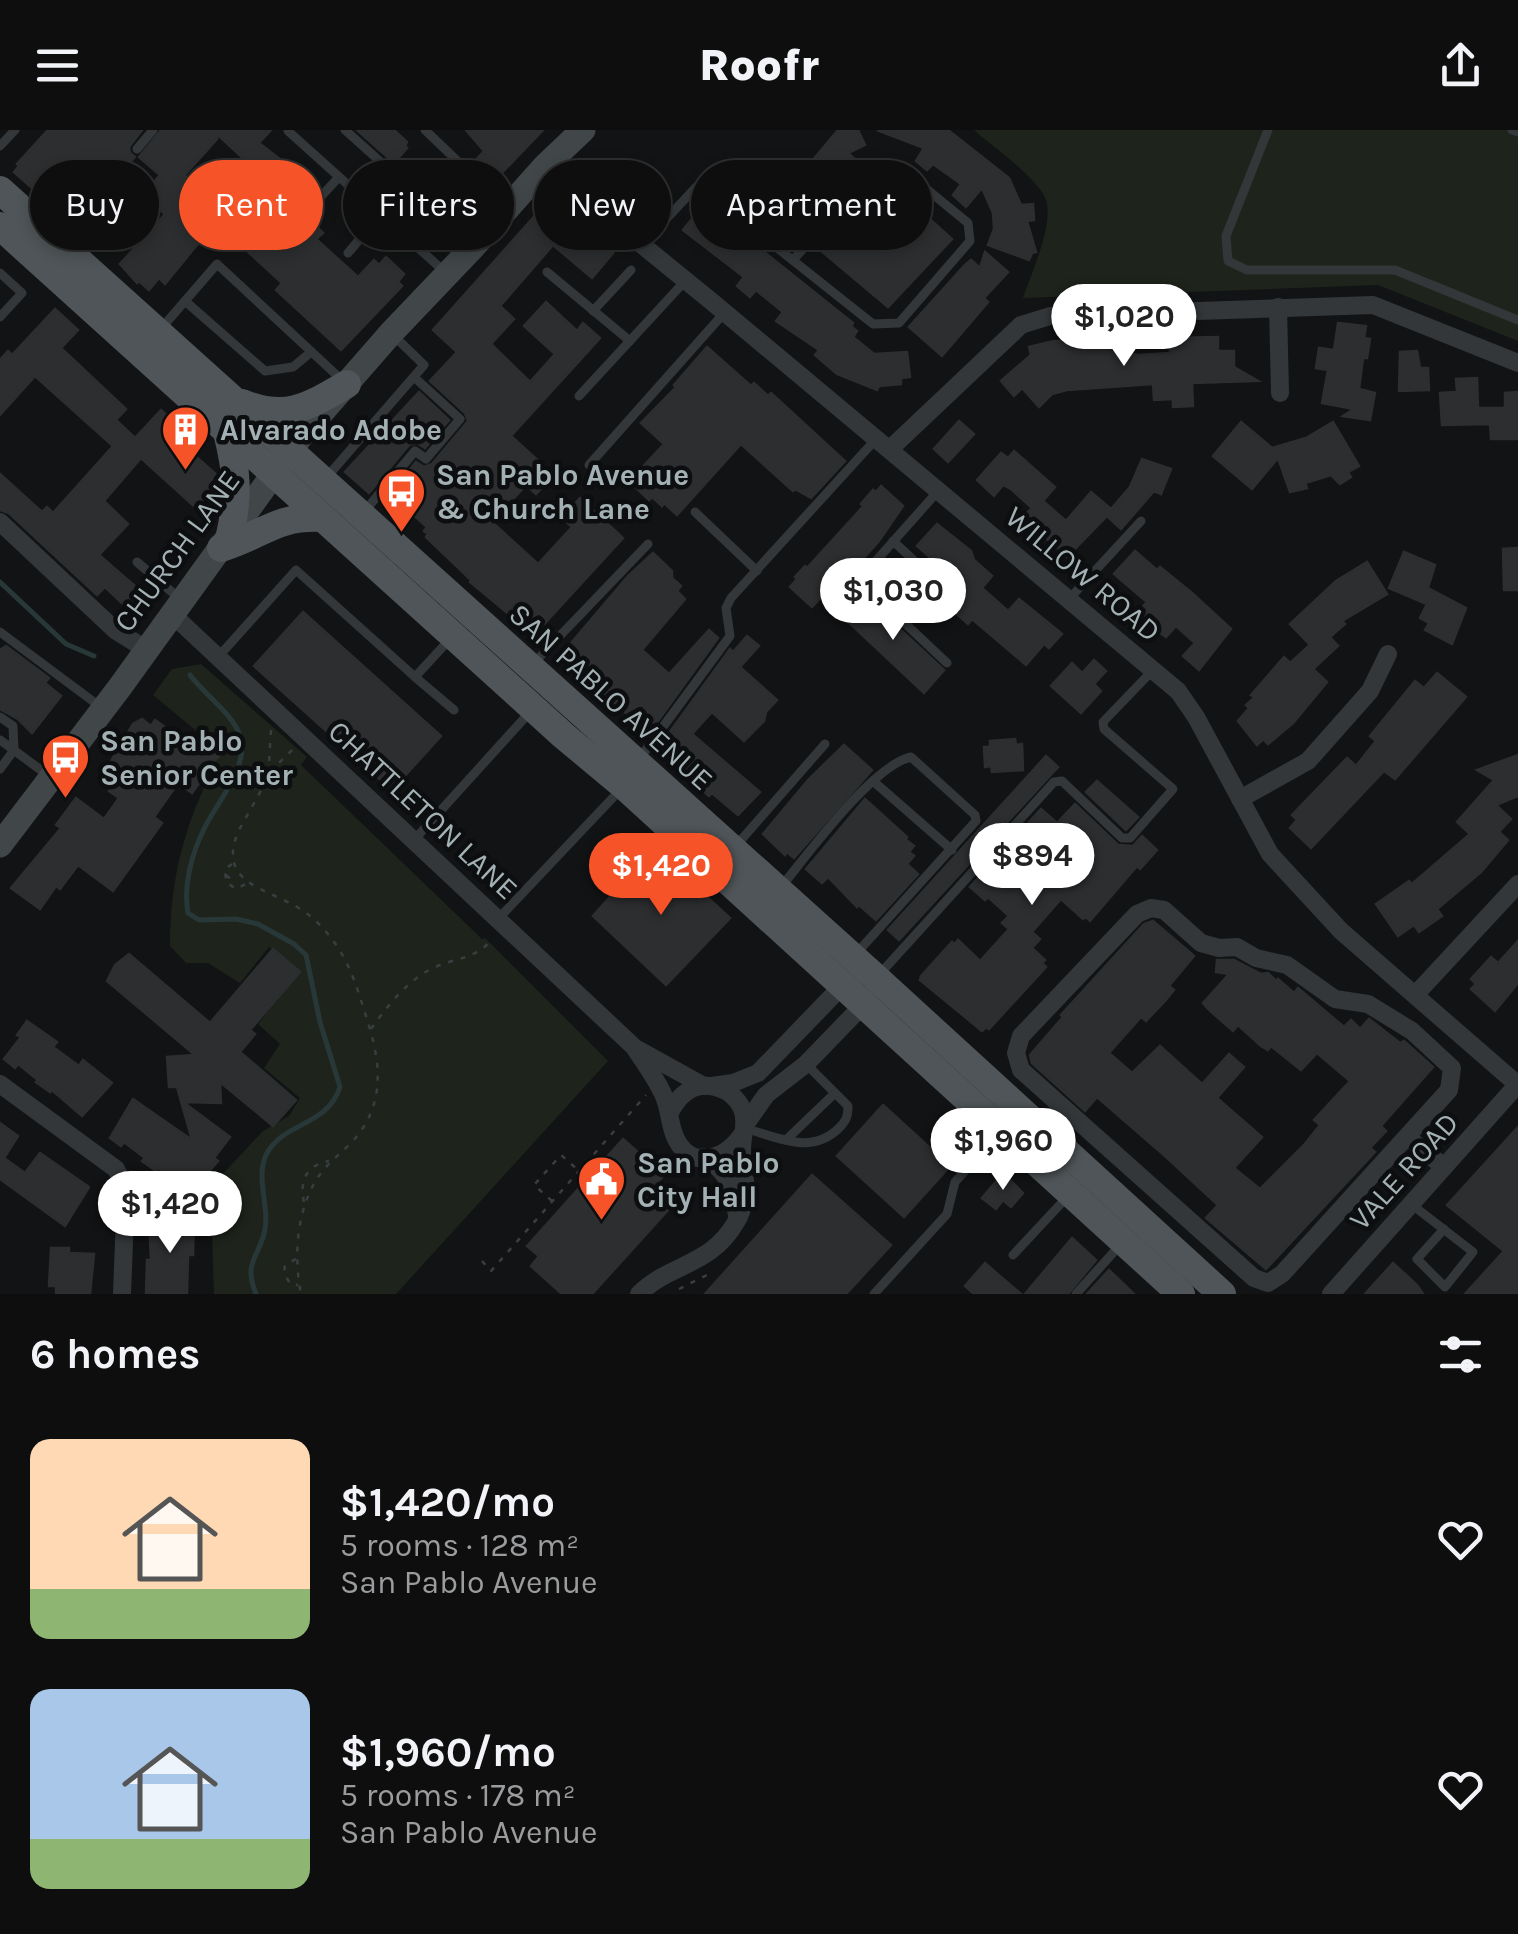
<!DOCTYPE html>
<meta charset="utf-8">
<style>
:root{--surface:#0e0e0f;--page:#1c1c1d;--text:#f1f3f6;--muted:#9b9c9e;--line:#2e2e2f;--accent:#f65328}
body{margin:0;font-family:Karla,sans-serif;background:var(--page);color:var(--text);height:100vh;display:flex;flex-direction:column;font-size:38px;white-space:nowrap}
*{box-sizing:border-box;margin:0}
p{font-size:32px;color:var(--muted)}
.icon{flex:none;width:55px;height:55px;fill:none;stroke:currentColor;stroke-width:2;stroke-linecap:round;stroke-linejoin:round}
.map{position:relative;height:1164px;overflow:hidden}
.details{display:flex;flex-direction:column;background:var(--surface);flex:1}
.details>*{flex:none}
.guide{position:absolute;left:30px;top:30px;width:1000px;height:90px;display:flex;gap:20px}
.price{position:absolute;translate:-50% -85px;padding:0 22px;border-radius:35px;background:#fff;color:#222;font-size:32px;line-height:65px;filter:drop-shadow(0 2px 5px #0008)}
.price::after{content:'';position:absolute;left:50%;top:60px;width:30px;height:22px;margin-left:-15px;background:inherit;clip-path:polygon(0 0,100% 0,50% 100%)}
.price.active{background:var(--accent);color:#fff}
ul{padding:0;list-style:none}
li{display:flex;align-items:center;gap:30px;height:250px;padding:0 30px}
li span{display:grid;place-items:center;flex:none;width:280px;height:200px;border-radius:20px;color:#555}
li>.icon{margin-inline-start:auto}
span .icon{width:120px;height:120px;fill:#fffc;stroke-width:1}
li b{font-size:42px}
h2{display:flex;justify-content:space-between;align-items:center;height:120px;padding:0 30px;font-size:42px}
.tag{padding:0 35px;border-radius:45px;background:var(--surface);box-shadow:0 5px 15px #0003,0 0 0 2px var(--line);font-size:35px;line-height:90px}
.tag.active{background:var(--accent);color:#fff}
header{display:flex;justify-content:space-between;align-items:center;height:130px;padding:0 30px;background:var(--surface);font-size:45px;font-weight:800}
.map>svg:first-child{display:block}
.green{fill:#1e241c}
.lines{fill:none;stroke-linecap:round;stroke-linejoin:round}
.stream{stroke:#283838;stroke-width:5}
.building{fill:#2d2e30;stroke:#2c2e30;stroke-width:2.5;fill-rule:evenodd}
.path{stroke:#393e40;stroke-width:2.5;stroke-dasharray:5 8;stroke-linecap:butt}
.lane{stroke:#333739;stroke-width:9}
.street{stroke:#333739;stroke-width:18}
.secondary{stroke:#414749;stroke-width:25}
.primary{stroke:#4f5558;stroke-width:28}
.labels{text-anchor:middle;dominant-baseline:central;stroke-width:9;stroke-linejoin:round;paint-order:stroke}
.poi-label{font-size:30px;font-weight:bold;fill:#a3b1b5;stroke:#0d0e0f;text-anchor:start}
.street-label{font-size:30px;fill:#a3b1b5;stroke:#0d0e0f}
</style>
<header><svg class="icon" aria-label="menu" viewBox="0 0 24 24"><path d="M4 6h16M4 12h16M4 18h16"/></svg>Roofr<svg class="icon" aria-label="share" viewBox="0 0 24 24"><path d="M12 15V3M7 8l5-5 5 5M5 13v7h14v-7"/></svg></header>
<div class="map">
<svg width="1518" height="1164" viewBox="0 0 1518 1164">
<rect width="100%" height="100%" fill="#121314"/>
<g class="green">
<path d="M 974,0 L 1518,0 L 1518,211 L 1378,155 L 1023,168 C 1031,144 1054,95 1046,70 C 1039,49 992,16 974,0 Z"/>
<path d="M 201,534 L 307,627 L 301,635 L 482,809 L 485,808 L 608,931 L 396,1164 L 214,1164 L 212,1103 L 219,1048 L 263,1001 L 289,986 L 300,968 L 264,938 L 280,914 L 258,894 L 299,842 L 269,817 L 240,853 L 208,833 L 186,833 L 170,816 C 170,743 187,686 222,622 L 153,565 L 172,539 Z"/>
</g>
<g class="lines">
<g class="stream">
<polyline points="0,452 66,514 94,526"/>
<path d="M 190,545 C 204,564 233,584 240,606 C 250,637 216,673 204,699 C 192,723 183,756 188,783 L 199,790 L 236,789 L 258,794 L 294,814 L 306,825 L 320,892 L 340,957 C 327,997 282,992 266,1025 C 255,1049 271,1079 264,1104 C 256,1131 244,1134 256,1164"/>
</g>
</g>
<g class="building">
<polygon points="48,0 142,0 129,17 130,23 135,27 104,61 107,63 75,96 14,42 19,36 17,34"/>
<path d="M 161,0 L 271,0 L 259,13 L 299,44 L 270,76 L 301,104 L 312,92 L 323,103 L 316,109 L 358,147 L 374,130 L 379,135 L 386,127 L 404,144 L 398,152 L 402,156 L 341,220 L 276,160 L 282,153 L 233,108 L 201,110 L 165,154 L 159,148 L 149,160 L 139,151 L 137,153 L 120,134 L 165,84 L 143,64 L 160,45 L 139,27 ZM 217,4 L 245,30 L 265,51 L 219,54 L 219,46 L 183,47 L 217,9 Z"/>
<polygon points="357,0 394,0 407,12 405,16 407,18 394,33"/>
<polygon points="466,0 543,0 493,52 482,52 479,57 482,64 458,90 440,74 464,48 470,50 475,47 477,41 472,34 484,21"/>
<polygon points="838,0 858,0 865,15 848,23 860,34 853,41 858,45 821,87 817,83 795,103 772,81 778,76 770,69 799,40 802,43"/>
<polygon points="877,0 948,0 1009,48 1021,75 1033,74 1034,90 1027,91 1036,122 1032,123 1029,130 988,115 994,99 993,83 982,58 966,77 953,65 961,54 933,34 927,40 916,31 924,18"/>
<polygon points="872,54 889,65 915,91 923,83 952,109 888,177 819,119 834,101 832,98"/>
<polygon points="549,70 613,123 592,148 553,115 500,176 514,189 491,214 530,252 555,224 524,196 546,172 577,201 583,193 600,208 511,306 554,345 536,364 526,355 492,392 538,434 572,397 562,388 580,368 623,408 534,505 470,452 471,450 426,407 428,404 424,401 427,397 390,364 416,332 424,337 432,334 468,291 465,283 430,251 457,222 433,200"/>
<polygon points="704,74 853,193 851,196 857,201 853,207 874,224 907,222 910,247 901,248 901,254 879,256 877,260 837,244 815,225 819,220 776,191 783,182 756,160 750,167 737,156 744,147 683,100"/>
<polygon points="985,122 1008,142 984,168 988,172 942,226 909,197 965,135 971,130 980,138"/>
<polygon points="55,179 78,200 61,218 126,279 116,290 135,308 161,280 174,292 166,300 218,346 218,354 196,378 141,328 104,371 128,394 99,425 142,462 127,478 105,457 97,465 9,383 0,380 0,344 42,382 47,377 53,383 113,316 35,246 0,285 0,230 8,221 12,225"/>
<polygon points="1338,193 1366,196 1364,208 1370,209 1367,228 1363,228 1359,259 1375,263 1370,290 1343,286 1354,279 1322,273 1328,240 1316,238 1319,218 1334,220"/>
<polygon points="1218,207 1218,221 1234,221 1234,237 1258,251 1192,253 1193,276 1173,277 1173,269 1154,270 1153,254 1067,260 1052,264 1039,277 1022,258 1014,266 1001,251 1031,225 1029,217 1054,211 1131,211 1132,224 1139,225 1170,223 1170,208"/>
<polygon points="707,217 751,256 754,253 768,266 771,263 845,331 811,368 795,359 793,361 741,314 677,385 664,373 662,376 652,367 649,370 632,354 639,347 636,344 664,314 641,293 676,257 674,255"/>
<polygon points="1417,221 1420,238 1428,238 1429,260 1399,261 1400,222"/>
<polygon points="1477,248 1478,278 1505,278 1505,263 1518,262 1518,309 1491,309 1490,294 1442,295 1440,263 1457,262 1456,249"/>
<polygon points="419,262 449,290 425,318 417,313 409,315 369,363 345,342"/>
<polygon points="959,291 974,304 948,332 934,319"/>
<polygon points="1241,292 1272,318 1306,308 1333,292 1359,336 1348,342 1351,347 1340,354 1331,345 1305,353 1307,358 1290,362 1278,328 1252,359 1213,326"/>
<polygon points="1014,321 1055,357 1043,371 1066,391 1091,362 1111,379 1130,357 1142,329 1171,339 1161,364 1154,361 1121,399 1107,386 1067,427 1037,400 1041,396 1027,383 1032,378 1011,359 1003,355 994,366 977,350 1001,323 1008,328"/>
<polygon points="881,356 903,376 879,411 839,455 835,452 812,477 790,457 797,449 795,447 805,436 807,438 858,382 863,376 861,374 873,360 876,362"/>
<polygon points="937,394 971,421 974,430 992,446 982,458 1008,481 1019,469 1062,504 1049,518 1044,514 1026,535 972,489 968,494 950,478 962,465 956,458 960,454 917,416"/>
<polygon points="1518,418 1518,460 1504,460 1503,419"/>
<polygon points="1135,421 1157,440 1160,437 1192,463 1231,499 1199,540 1183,526 1195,513 1176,496 1166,507 1149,495 1136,484 1147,472 1114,444"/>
<polygon points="1404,422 1435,435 1428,458 1466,478 1452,514 1425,500 1429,493 1420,488 1427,474 1389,458"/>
<polygon points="653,423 672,441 672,448 681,456 677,461 685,469 642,520 669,544 709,500 718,508 655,595 652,592 648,596 643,591 637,593 561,525 628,446"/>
<polygon points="1367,432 1387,464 1342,491 1345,494 1330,507 1338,516 1313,539 1327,552 1293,593 1268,614 1263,609 1257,615 1238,591 1249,578 1246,575 1255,567 1251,565 1284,527 1290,533 1310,515 1290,494 1336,451"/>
<polygon points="862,464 944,540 924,563 842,486"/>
<polygon points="303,482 441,606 392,660 254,536"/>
<polygon points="747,506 759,516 740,537 777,570 766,582 764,591 744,611 712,582 692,604 760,662 738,685 712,663 709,666 674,635 683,620 667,606 730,519 733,522"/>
<polygon points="6,516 49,548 45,553 61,566 32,603 18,589 0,579 0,520"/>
<polygon points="1094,530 1106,541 1094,554 1101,561 1081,583 1051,556 1072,533 1082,543"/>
<polygon points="1437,543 1466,567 1395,649 1384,641 1311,718 1290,698 1297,690 1292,685 1347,628 1356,636 1376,611 1370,606 1415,551 1424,558"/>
<polygon points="142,589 151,596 155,590 194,618 201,609 221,623 192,663 178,653 154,687 162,693 113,761 78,735 60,759 56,756 40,779 11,758 61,698 56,695 76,668 104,689 119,668 109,661 124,640 111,631 133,594"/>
<polygon points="1015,609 1016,615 1022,614 1023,640 992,642 991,636 985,637 984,617 990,617 990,611"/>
<polygon points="844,615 872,640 794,728 787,722 785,725 763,704 808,650"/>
<polygon points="1518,625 1518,666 1496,675 1511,689 1499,702 1508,710 1481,742 1437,779 1442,786 1419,802 1414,795 1398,806 1376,774 1409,751 1412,754 1470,704 1457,692 1494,650 1477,640"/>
<polygon points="1046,626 1058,637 899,810 888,800"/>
<polygon points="1097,651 1138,687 1126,700 1086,662"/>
<polygon points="865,669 907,707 905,709 914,716 909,722 914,726 907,734 918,744 876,790 859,775 857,777 828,747 822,753 806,739"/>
<polygon points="1075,674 1118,715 1133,716 1142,706 1157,720 1140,739 1137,736 1090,791 1086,787 1083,789 1061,769 1032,802 1040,809 1032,818 1045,830 1042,833 1046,837 989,899 986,897 982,901 920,850 921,846 952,812 955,814 958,810 980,831 1009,799 1002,793 1009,786 988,767 985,770 970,757 1041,679 1057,693"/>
<polygon points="651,721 679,747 682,744 730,788 666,855 593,786"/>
<polygon points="1153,791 1194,826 1169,856 1174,860 1165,871 1146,891 1141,887 1109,923 1132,943 1160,916 1202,954 1229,924 1244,937 1217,968 1262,1007 1234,1038 1260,1059 1304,1015 1320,995 1314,990 1350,951 1317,923 1301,940 1271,916 1268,920 1261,916 1238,895 1233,901 1208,879 1203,873 1229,844 1216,842 1217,830 1234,830 1261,844 1268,843 1276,851 1278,849 1294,863 1298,858 1344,897 1351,890 1360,899 1369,889 1400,913 1404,911 1433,937 1381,996 1386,1001 1370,1018 1375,1022 1266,1139 1206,1088 1218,1075 1165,1026 1097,967 1085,981 1032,933 1030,925 1063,887 1061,885 1144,794"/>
<polygon points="1518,811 1518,853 1495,881 1471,859 1476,854 1471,849 1491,827 1498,833"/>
<polygon points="273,819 300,842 250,900 255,904 240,922 296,970 273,996 220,952 221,973 183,972 230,1007 214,1028 218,1031 189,1065 158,1038 156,1041 142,1031 145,1028 124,1012 121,1016 110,1008 133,969 192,1010 177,957 169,957 167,927 195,925 107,851 115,835 129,824 210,893"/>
<polygon points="27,891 57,912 53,917 79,936 83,930 112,953 82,986 52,960 50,962 36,952 38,950 18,934 15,938 4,929 21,907 17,905"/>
<polygon points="883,975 950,1036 904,1087 837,1026"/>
<polygon points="0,993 18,1006 4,1028 25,1043 40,1023 89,1057 65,1096 0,1049"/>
<polygon points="1518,997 1518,1164 1465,1164 1504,1121 1447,1075"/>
<polygon points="623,1009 664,1045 657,1053 677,1070 592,1164 562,1164 531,1136 539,1126 527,1116"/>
<polygon points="1003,1043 1023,1063 1011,1077 1003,1070 996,1079 982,1068"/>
<polygon points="812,1045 891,1115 846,1164 705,1164"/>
<polygon points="176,1087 194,1089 193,1125 188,1125 187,1164 146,1164 147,1130 151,1130 149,1091 176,1091"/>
<polygon points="1072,1108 1096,1130 1068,1164 1025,1164"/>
<polygon points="51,1118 69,1118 69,1123 94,1124 90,1164 56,1164 56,1156 49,1156"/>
<polygon points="985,1133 1001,1147 1021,1164 974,1164 965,1156"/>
<polygon points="1393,1133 1417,1155 1423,1164 1365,1164"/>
<polygon points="1109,1140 1134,1164 1087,1164"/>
</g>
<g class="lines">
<g class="path">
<polyline points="271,600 269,633 273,639"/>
<path d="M 292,620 L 273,639 L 239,700 C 216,752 263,757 297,777 C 311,785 322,796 331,808 C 352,834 360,868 370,899 C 382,941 383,979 351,1013 C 338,1026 324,1036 315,1052 C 296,1085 294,1128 301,1164"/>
<polyline points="232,734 225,739 226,752 236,759 246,754"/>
<polyline points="226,745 233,751"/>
<path d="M 371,899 C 387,876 408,850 433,838 C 456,827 470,831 490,812"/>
<polyline points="552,1071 534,1055 561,1025 578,1040"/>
<path d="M 304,1072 C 299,1050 307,1035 329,1031"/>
<polyline points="296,1129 285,1135 284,1142 290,1154 298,1155"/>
<polyline points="482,1131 491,1141 646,965"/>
<polyline points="679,1159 707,1145"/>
</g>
<g class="lane">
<polyline points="345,0 473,115"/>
<polyline points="425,0 469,42"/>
<polyline points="1268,0 1226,106 1228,131 1247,140 1395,140 1518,190"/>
<polyline points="1512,0 1518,2"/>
<polyline points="288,1 445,142"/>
<polyline points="0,16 15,0"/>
<polyline points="137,19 153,0"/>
<polyline points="487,58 506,76"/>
<polyline points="300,89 339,47"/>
<polyline points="643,114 698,55 873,194 899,193 970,111 968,93 896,34 875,38 794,129"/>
<polyline points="348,123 381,84"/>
<polyline points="77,125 135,59"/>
<polyline points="547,142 630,211"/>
<polyline points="0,143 22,163 0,187"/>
<polyline points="185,171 265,241 293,237 311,222"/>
<polyline points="593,181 631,140"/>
<polyline points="159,201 217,134 343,251"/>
<polyline points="579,266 686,150"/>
<polyline points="589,335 725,182"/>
<polyline points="326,348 424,235 392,204"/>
<polyline points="939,360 859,450 947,533"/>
<polyline points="364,382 415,321 426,329 460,289 414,247"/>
<polyline points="695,382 757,441"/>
<polyline points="893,411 951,465"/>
<polyline points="137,432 180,469"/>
<polyline points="1070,468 1141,391"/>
<polyline points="0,502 102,578"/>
<polyline points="219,526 296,440 415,547 450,509"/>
<polyline points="532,535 648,414"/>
<polyline points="415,547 454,580"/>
<polyline points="0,587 13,596 14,620 0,639"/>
<polyline points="0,610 49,646"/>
<polyline points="640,628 730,506 726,478 731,468 877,308"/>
<polyline points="873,651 952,720"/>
<polyline points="414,710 530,582"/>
<polyline points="734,718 825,614"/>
<path d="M 781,757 C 808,724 872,636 911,627 L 975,685 L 976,691 L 854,826"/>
<polyline points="499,788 622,658"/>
<polyline points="878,846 1054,652 1062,651 1122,708 1130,708 1173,659 1104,599 1103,592 1154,539"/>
<path d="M 744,998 C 777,1007 811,1026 839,998 C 846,991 848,987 848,976 L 806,934"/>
<polyline points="786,1010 835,963"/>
<polyline points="1411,1074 1473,1122 1445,1157 1417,1129 1444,1099"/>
<polyline points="1013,1125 1068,1066"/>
<polyline points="874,1164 947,1084 955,1052 999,1003"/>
<polyline points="1076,1164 1121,1114"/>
</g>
<g class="street">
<polyline points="545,36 711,171 1178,561 1196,587 1270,724 1341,801 1518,955"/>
<polyline points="1278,177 1280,263"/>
<polyline points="890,319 1021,195 1050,186 1373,175 1518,233"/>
<polyline points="0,392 115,500 147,520"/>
<path d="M 173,485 L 634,917 C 644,932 655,947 663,964 C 670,978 669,995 676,1009 C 693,1043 730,1027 744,1001"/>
<polyline points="1240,669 1308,631 1370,561 1388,524"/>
<polygon points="1151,778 1164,780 1201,813 1219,818 1237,817 1256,828 1287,835 1335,869 1368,874 1412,901 1452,938 1449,960 1282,1144 1268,1153 1254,1148 1021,940 1016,923 1021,906 1137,784"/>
<polyline points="1416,864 1518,754"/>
<polyline points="639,920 704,956"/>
<polyline points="0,954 116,1039 126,1060 122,1164"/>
<polyline points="712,956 733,953 758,943 842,856 852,854"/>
<polyline points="745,995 766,965 806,934 863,875 867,867"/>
<polyline points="1408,1008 1444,1037"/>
<path d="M 703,1027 C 729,1041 732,1057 737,1085"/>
<path d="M 639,1164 C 672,1132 710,1137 736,1092 C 741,1085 744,1072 745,1063 C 747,1051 742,1037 742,1024 C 741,1009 748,993 742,979 C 733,957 702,948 684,964 C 678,968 674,976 670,982"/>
<polyline points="1331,1164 1518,954"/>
</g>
<polyline class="secondary" points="0,715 120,557 301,306 391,203 474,116 545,36 583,0"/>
<g class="primary">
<polyline points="0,60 876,848 1222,1164"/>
<polyline points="0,96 564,606 624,656 1181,1164"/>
<path d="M 242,273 C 287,291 307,277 347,254"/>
<path d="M 227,302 C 237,342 239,364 230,405"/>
<path d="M 221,418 C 264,405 274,386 322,388"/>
</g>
</g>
<defs>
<symbol id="building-pin" viewBox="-11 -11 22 30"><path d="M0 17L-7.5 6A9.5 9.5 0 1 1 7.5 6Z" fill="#f65328" stroke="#0d0e0f"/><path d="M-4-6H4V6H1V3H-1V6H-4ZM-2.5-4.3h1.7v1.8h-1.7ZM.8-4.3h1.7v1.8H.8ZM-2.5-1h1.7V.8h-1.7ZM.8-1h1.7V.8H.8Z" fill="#fff"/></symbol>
<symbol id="bus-pin" viewBox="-11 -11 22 30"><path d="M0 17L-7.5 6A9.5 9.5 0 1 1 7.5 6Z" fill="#f65328" stroke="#0d0e0f"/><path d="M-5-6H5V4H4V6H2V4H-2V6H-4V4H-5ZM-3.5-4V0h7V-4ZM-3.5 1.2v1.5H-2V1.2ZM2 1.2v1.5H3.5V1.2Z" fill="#fff"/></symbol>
<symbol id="civic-pin" viewBox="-11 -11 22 30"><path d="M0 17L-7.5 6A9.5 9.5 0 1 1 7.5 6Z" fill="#f65328" stroke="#0d0e0f"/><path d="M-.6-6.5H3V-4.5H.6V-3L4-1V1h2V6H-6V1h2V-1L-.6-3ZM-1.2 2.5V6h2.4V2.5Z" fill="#fff"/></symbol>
</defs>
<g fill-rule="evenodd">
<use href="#building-pin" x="158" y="272" width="55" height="75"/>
<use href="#bus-pin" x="374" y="334" width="55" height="75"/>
<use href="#bus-pin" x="38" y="600" width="55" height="75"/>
<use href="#civic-pin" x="574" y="1022" width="55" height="75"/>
</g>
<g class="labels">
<g class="poi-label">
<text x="220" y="300">Alvarado Adobe</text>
<text x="436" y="345">San Pablo Avenue<tspan x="436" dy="34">&amp; Church Lane</tspan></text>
<text x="100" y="611">San Pablo<tspan x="100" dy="34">Senior Center</tspan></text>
<text x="637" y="1033">San Pablo<tspan x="637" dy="34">City Hall</tspan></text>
</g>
<g class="street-label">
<text transform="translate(177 421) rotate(-54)">CHURCH LANE</text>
<text transform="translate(1083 444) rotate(40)">WILLOW ROAD</text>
<text transform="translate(611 567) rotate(42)">SAN PABLO AVENUE</text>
<text transform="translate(423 680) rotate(43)">CHATTLETON LANE</text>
<text transform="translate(1404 1041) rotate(-48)">VALE ROAD</text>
</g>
</g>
</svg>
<b class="price" style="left:1124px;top:239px">$1,020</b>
<b class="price" style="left:893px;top:513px">$1,030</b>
<b class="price" style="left:1032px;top:778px">$894</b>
<b class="price active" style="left:661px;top:788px">$1,420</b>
<b class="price" style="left:1003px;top:1063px">$1,960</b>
<b class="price" style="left:170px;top:1126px">$1,420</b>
<div class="guide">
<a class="tag">Buy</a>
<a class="tag active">Rent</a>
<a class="tag">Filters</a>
<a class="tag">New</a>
<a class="tag">Apartment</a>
</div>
</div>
<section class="details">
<h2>6 homes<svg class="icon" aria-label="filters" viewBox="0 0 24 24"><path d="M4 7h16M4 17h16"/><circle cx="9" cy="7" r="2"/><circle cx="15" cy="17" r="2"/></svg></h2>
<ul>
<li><span style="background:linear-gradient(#ffd9b3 75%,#8fb573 0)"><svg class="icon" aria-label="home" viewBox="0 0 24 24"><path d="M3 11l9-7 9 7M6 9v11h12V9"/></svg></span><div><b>$1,420/mo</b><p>5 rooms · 128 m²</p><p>San Pablo Avenue</p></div><svg class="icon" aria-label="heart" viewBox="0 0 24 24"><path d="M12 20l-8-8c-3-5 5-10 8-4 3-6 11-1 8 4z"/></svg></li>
<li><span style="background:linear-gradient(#a9c7e8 75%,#8fb573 0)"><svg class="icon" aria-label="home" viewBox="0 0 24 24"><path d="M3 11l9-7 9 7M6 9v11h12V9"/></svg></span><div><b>$1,960/mo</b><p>5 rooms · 178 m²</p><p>San Pablo Avenue</p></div><svg class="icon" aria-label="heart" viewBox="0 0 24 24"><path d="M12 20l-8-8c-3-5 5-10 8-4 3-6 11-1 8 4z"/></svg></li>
</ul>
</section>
